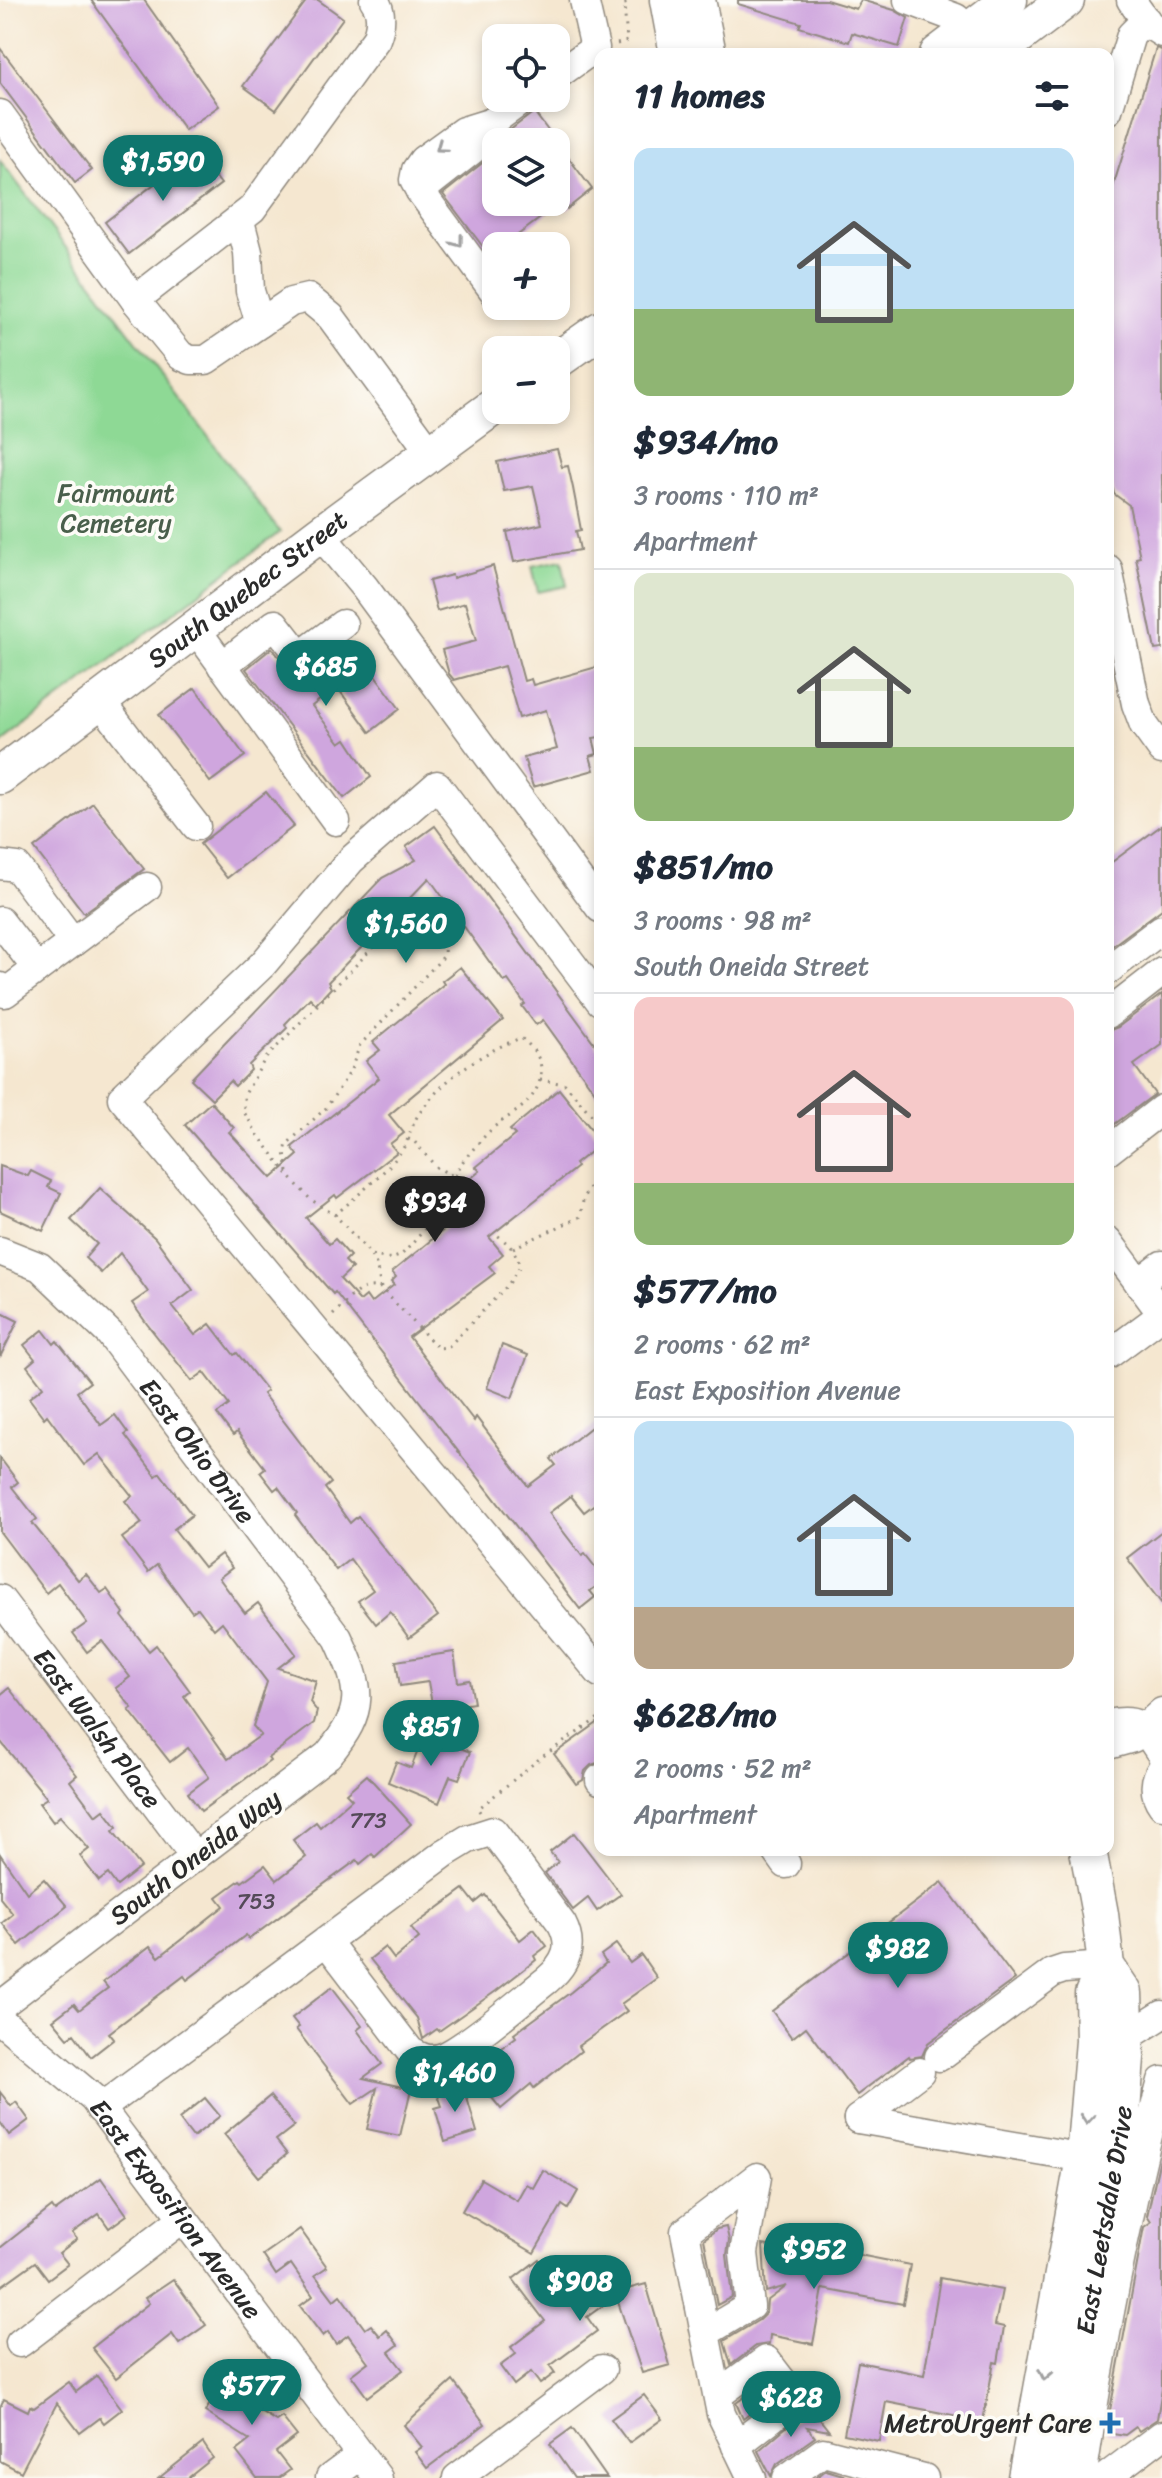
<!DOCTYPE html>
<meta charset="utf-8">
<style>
:root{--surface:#fff;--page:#f2f2f3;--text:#1f2937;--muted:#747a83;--line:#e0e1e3;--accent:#0f766e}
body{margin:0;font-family:Sriracha,sans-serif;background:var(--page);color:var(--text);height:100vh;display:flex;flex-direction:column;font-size:30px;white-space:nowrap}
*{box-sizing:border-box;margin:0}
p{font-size:26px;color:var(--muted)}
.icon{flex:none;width:44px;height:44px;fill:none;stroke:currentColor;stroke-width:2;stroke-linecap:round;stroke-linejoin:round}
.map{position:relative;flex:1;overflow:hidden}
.panel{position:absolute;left:594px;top:48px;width:520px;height:1808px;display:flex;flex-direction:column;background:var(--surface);border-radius:16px;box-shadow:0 4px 12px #0003}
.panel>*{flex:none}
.controls{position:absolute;left:482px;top:24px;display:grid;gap:16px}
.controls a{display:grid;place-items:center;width:88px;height:88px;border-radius:16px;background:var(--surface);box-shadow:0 4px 12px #0003;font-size:40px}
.price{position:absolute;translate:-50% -68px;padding:0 18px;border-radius:28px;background:var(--accent);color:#fff;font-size:26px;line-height:52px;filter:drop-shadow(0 2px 4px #0008)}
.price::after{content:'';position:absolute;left:50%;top:48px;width:24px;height:18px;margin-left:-12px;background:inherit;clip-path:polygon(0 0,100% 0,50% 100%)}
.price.selected{background:#222;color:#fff}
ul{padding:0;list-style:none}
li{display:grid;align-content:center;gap:16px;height:424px;padding:0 40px}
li+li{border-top:2px solid var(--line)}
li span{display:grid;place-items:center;height:248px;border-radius:16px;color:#555}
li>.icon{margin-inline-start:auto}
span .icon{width:144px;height:144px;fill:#fffc;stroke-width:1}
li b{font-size:34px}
h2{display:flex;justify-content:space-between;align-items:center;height:96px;padding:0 40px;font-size:34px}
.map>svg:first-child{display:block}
.green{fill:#8ed995;stroke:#5c8260;stroke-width:2}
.building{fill:#cfa6de}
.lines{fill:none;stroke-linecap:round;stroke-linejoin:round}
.minor-casing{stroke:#90897e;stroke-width:31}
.major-casing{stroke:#90897e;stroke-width:39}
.path{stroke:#90897e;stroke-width:3;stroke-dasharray:2 6;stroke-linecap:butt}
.minor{stroke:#fff;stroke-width:28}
.major{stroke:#fff;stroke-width:36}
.oneway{stroke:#a0a0a0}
.poi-dot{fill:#1f6fb2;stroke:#fdfcf7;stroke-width:3}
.labels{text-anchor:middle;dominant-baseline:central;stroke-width:7;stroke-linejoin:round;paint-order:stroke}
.number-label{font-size:22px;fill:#544a58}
.park-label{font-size:26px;fill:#495f4b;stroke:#fdfcf7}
.street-label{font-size:26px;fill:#2b2b2b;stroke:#fdfcf7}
.poi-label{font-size:26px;fill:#2b2b2b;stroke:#fdfcf7;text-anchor:end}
</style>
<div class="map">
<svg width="1162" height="2478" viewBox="0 0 1162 2478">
<rect width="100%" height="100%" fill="#fdfcf7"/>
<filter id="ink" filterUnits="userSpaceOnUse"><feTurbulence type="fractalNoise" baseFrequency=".0125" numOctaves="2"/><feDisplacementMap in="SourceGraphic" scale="16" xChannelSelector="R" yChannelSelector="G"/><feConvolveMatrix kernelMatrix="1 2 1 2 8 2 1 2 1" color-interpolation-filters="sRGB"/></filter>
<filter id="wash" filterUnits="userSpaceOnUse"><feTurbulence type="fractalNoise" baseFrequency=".006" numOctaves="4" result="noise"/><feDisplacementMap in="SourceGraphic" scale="32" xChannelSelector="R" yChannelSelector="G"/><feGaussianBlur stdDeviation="1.8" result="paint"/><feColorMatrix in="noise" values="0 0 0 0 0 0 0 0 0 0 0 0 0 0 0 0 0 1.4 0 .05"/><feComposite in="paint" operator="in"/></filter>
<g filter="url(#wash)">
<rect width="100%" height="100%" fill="#f5e7d0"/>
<g class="green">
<polygon points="0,160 280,532 0,744"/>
<polygon points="562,560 567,586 538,592 532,566"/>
</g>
<g id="blocks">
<g class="building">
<polygon points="91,0 144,0 219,106 185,130"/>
<polygon points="307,0 318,0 343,18 276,110 243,86"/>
<polygon points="738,0 826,0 856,9 861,0 894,10 908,18 899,47 852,33 849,42 799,27 801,23 738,4"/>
<polygon points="0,48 92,170 75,183 0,83"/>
<polygon points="1156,48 1162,50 1162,649 1155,650 1136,558 1140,557 1129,505 1114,494 1108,467 1108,203"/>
<polygon points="534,112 592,189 567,209 562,202 503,246 496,246 496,252 490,256 443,194 486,160 496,147 496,202 556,202 556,142 499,142 505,134"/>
<polygon points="196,152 221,184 129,254 105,222"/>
<polygon points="557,449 562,467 568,466 573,488 581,530 576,531 580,550 514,562 507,532 542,524 533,486 504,491 497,462"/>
<polygon points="493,566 524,681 531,679 533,685 600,666 600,737 593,738 597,754 590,756 594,770 533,787 524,758 557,749 546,710 519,718 504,666 454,680 449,674 442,650 476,641 465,603 437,611 429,581 452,575 453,578"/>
<polygon points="340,647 352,663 361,656 400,709 370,732 337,687 312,706 340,743 346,739 371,777 344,798 246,669 272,648 289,670 297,675 310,670"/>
<polygon points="195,688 245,756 210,782 159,715"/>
<polygon points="266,792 294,826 227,878 200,844"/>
<polygon points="93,803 144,869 84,913 34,848"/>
<polygon points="1162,825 1162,909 1108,949 1108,865"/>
<polygon points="435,826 600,1051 600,1099 543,1020 536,1025 522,1006 525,1004 508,980 504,982 429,878 406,902 409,908 394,924 389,919 328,982 331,988 316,1004 310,998 285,1024 287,1028 249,1065 251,1070 235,1086 230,1081 212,1099 191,1079 382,878 416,860 406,847"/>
<polygon points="460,967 503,1020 389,1115 404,1133 390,1144 397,1152 337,1198 335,1195 306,1218 329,1244 335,1239 350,1256 345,1261 352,1268 340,1279 360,1301 366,1296 371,1303 394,1285 391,1282 396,1277 392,1272 479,1201 465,1183 480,1171 476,1167 515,1135 510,1130 559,1089 600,1140 600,1144 575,1164 577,1167 489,1237 503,1254 489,1266 495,1273 409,1337 474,1421 476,1417 528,1486 556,1465 551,1459 600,1420 600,1500 584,1512 571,1496 549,1513 582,1556 585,1554 600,1573 600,1584 590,1591 595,1597 580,1609 335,1292 333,1294 185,1125 211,1102 234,1128 229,1132 272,1178 298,1155 292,1147 379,1078 366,1061 380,1050 373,1042 444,984 442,981"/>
<polygon points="1162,994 1162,1045 1134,1065 1155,1094 1108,1129 1108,1031 1118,1027"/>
<polygon points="0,1166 28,1176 31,1171 51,1181 48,1187 61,1193 43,1231 0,1211"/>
<polygon points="100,1188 155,1238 193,1290 172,1306 195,1335 210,1324 234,1355 237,1353 267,1391 263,1394 331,1483 325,1488 350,1523 358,1516 438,1616 409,1638 390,1612 376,1624 358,1601 373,1590 350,1559 336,1570 295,1515 297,1513 278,1487 274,1490 260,1472 265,1468 237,1432 233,1435 217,1414 229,1405 204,1372 192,1381 147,1324 132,1303 148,1292 120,1253 101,1273 85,1258 97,1244 71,1220"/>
<polygon points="0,1312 18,1321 0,1357"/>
<polygon points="43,1330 54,1344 57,1341 90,1382 77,1392 101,1425 115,1415 128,1433 125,1435 156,1476 160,1473 192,1515 174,1529 204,1567 221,1554 232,1568 219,1578 245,1613 258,1603 296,1654 278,1668 316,1681 310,1702 317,1711 314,1723 268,1758 270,1761 201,1811 188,1793 209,1777 188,1748 170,1762 129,1710 132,1708 116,1688 130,1677 102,1641 87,1652 73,1633 87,1623 58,1583 46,1593 0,1532 0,1458 18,1482 12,1487 37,1519 32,1523 78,1580 86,1574 101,1593 107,1589 124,1613 122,1616 149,1651 156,1645 190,1691 184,1696 228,1759 261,1735 253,1726 267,1682 222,1622 214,1629 198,1608 192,1612 157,1565 148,1572 122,1538 142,1523 125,1501 132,1496 99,1454 84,1465 47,1415 44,1418 29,1398 43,1387 27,1366 35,1359 24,1345"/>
<polygon points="502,1345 528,1355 512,1398 487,1388"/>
<polygon points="1162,1531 1162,1604 1127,1558"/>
<polygon points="454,1652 458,1682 470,1680 474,1703 433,1709 428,1682 400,1686 396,1661"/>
<polygon points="9,1688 77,1775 70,1781 96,1816 104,1810 117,1827 113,1831 141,1867 117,1886 108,1874 99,1881 80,1856 89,1849 60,1816 53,1822 39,1803 47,1798 0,1741 0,1695"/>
<polygon points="600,1721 600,1762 591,1765 585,1771 583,1780 576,1784 554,1754"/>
<polygon points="425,1733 470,1752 459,1779 450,1776 439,1803 388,1782 396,1762 411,1768"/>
<polygon points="367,1775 411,1824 375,1857 372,1854 360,1864 357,1860 249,1939 246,1935 187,1980 184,1976 109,2033 114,2039 91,2057 74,2034 68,2038 53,2020 74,2004 79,2010 108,1988 103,1982 150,1946 159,1957 224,1906 217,1897 240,1880 242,1882 265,1865 277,1880 306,1857 293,1840 316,1822 320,1827 352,1799 346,1793"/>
<polygon points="574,1833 621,1894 597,1911 588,1898 573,1910 545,1873 558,1862 550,1852"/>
<polygon points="0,1854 27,1893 44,1879 67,1906 19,1945 2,1923 13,1914 0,1898"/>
<polygon points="942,1882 1015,1979 928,2043 922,2056 910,2058 909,2056 857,2095 806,2027 792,2038 772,2011"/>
<polygon points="464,1889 475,1903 485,1895 520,1940 534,1929 547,1946 534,1956 536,1960 496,1991 439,2031 437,2029 423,2039 417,2018 370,1959 385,1947 394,1959 419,1938 411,1928"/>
<polygon points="616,1944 630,1963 641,1955 657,1978 621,2004 627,2011 578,2046 581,2051 534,2088 531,2084 501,2109 470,2071 470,2065 482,2055 486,2059 516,2037 514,2034 571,1992 606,1963 601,1955"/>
<polygon points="332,1987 362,2026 357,2030 382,2064 363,2078 411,2089 400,2136 367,2129 377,2088 353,2104 296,2029 299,2027 292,2018"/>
<polygon points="463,2084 477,2132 445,2142 435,2108 442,2106 437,2092"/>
<polygon points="0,2092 11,2106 16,2102 29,2120 9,2135 0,2122"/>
<polygon points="270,2096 294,2126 276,2140 287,2154 259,2177 224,2134"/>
<polygon points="205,2098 220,2116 193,2137 179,2119"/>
<polygon points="1162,2150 1162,2389 1157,2419 1139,2431 1136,2427 1125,2435 1106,2432 1143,2232 1144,2227 1151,2222 1147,2216"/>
<polygon points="543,2170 578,2191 568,2209 562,2205 534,2253 462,2211 481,2179 517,2200 526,2184 533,2188"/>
<polygon points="101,2178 127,2215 109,2228 99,2214 72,2233 77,2239 59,2253 68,2264 48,2279 35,2262 0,2287 0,2248 52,2207 55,2211"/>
<polygon points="726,2227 729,2240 727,2255 732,2297 717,2305 704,2239 717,2229"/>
<polygon points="300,2229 327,2267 315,2275 334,2300 340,2295 365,2329 371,2325 380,2336 387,2330 398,2345 389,2352 403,2370 367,2397 351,2375 368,2362 348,2335 336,2344 328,2332 323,2336 300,2306 313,2296 291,2264 276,2275 263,2255"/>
<polygon points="793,2242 910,2265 903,2304 823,2289 813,2344 770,2335 769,2344 756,2346 731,2365 724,2341 759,2320 766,2313 767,2301 787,2286 766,2292 763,2245 800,2252"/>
<polygon points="539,2259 570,2298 605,2272 620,2291 646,2284 670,2365 642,2373 616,2296 587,2317 597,2331 550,2366 555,2373 540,2384 531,2372 514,2385 500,2366 516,2354 511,2347 545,2321 513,2279"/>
<polygon points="940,2278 1002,2290 995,2325 1004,2327 998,2363 994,2362 983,2421 886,2402 879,2441 844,2434 858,2362 924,2375"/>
<polygon points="173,2279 206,2325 179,2344 172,2334 116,2378 92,2348 149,2303 145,2298"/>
<polygon points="233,2366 253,2379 241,2399 276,2421 282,2417 297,2436 276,2452 290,2470 279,2478 257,2478 236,2451 250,2440 205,2412"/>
<polygon points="97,2376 122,2409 104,2423 100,2418 80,2433 57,2403 21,2472 0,2461 0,2407 4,2399 28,2411 30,2406 34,2408 69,2382 76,2392"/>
<polygon points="453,2381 485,2424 427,2468 415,2452 422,2447 404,2425"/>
<polygon points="763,2384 772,2396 743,2419 736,2403"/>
<polygon points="644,2395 662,2419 629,2443 611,2419"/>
<polygon points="810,2407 829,2431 807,2427 815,2437 777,2464 771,2476 758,2451"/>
<polygon points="572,2428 607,2478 574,2478 550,2444"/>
<polygon points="203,2443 213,2458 188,2478 159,2478"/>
<polygon points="826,2470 843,2475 846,2478 816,2478"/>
</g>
</g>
</g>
<g filter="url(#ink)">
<use href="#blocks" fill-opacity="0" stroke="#90897e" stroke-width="2"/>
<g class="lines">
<defs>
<g id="minor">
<polyline points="908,0 956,18 981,44"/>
<polyline points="1131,0 1148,24 1162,33"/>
<polyline points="556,76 595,48 584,0"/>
<polyline points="1108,110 1131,35 1146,20"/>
<polyline points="0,114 135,300 181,356 191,360 206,360 291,302 308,298 331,317 431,453"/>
<polyline points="420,191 476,147 492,122"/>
<polyline points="240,221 248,252 250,291 260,323"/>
<polyline points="496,294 420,191 414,180 416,170 423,160 463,131 492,122 525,98"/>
<path d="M 135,300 L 252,209 L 376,39 C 381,26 383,12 374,0"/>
<polyline points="320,534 365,588 600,908"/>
<polyline points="1108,569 1136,704 1144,725 1162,750"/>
<polyline points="195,628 336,821"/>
<polyline points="222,666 275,624 300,656 343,624"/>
<polyline points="99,700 196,826"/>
<polyline points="0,865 17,867 73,942"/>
<polyline points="0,921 37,969 147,887"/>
<polyline points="1108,970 1162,929"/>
<polyline points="0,987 5,993 37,969"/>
<polyline points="600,1001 437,785 351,860 263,964 122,1098 600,1673"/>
<polyline points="1108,1014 1162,972"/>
<polyline points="1108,1151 1162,1109"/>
<polyline points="1108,1241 1162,1314"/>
<path id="s1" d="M 0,1251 L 40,1267 L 110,1334 L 338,1638 C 362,1690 366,1709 328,1755 L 0,2006"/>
<polyline points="1139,1283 1162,1265"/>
<polyline points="1108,1355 1162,1315"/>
<path id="s2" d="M 0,1599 L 195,1857"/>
<path d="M 1108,1724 C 1143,1716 1144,1730 1162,1755"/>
<polyline points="1108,1745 1133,1738 1162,1712"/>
<path d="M 1162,1768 C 1154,1780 1153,1793 1162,1805"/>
<polyline points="600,1779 600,1780"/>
<polyline points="776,1850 786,1864"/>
<path id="s3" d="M 0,2020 L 93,2098 L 378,2478"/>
<polyline points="1125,2032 1135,2032 1162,2015"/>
<polyline points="939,2057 1052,1973 1064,1969 1106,1966"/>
<path d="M 100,2109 L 445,1853 L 468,1839 L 493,1831 L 562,1924 C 574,1947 566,1964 547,1980 C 525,1997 462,2052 440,2058 C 428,2061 420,2057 410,2051 L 326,1941"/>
<polyline points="858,2119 1084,2158"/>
<polyline points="858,2119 920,2072"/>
<polyline points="705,2333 750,2306 744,2253 757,2177 685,2232 721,2414 752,2478"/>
<polyline points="20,2343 182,2219"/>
<polyline points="718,2395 766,2360 796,2399 736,2446"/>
<polyline points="330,2478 361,2455"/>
<polyline points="457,2478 602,2369"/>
<polyline points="787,2478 823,2452 924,2478"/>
<path d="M 1082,2478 C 1102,2344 1127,2211 1162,2081"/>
<polyline points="1105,2478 1162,2435"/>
</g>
<g id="major">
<polyline points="668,0 678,54"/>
<polyline points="697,0 708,54"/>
<polyline points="938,54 1009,0"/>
<polyline points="995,54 1066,0"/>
<polyline points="556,361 600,330"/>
<path id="s4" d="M 0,776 L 320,534 L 496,405"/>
<polyline points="1026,2478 1084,2158 1094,2041 1093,1994 1106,1966"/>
<path id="s5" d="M 1059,2478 L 1121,2125 L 1126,2058 L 1124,1993 L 1106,1966 L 1100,1914 L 1088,1850"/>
</g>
</defs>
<use href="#minor" class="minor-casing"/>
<use href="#major" class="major-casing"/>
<g class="path">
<polyline points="617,44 627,41 624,4 630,3"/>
<polyline points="540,1080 565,1084 600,1125"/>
<polyline points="408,1139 413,1140 436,1167 453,1176"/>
<polyline points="288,1172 285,1152 287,1144 326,1108 350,1072 360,1045 444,956 445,933"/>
<path d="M 335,1215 C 352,1200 391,1168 402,1150 C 410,1138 412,1122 421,1111 C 445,1077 482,1052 521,1038 C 534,1048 545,1062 540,1080 C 532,1106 513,1112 494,1127 C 484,1136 473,1149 465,1159 C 451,1175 457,1178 452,1193 C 449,1201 408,1250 401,1255 C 391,1261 381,1257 371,1255"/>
<polyline points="513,1248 580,1217 584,1196 600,1172"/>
<polyline points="381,1288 376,1264 368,1251 335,1215 310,1199 289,1176 258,1135 244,1112 244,1096 265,1059 386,934 409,915 423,917 439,933 445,933 460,918"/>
<path d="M 333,1315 C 348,1301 359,1282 381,1288 L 438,1348 L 448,1347 L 508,1285 L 520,1266 C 516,1251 509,1244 497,1235"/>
<polyline points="480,1812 478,1809 539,1759 600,1717"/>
</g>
<use href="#minor" class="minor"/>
<use href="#major" class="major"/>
</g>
<defs><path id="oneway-chevron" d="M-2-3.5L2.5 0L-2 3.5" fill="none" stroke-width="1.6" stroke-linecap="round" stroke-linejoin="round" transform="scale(2)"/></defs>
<g class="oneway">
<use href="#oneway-chevron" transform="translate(441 147) rotate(144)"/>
<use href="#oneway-chevron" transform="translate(458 242) rotate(53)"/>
<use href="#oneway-chevron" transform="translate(1087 2119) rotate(95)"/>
<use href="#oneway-chevron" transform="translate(1045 2375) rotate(101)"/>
</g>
</g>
<path class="poi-dot" d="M1106 2411h8v8h8v8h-8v8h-8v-8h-8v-8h8z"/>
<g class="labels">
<g class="number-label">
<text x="368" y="1820">773</text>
<text x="256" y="1901">753</text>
</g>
<g class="park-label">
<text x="116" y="493">Fairmount<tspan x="116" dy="30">Cemetery</tspan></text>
</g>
<g class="street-label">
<text stroke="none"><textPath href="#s4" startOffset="310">South Quebec Street</textPath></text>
<text stroke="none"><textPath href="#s1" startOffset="286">East Ohio Drive</textPath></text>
<text stroke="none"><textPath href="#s2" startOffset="162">East Walsh Place</textPath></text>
<text transform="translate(195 1857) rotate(-37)">South Oneida Way</text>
<text stroke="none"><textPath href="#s3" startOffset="260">East Exposition Avenue</textPath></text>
<text stroke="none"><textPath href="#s5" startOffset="262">East Leetsdale Drive</textPath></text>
</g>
<g class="poi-label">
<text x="1092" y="2423">MetroUrgent Care</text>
</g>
</g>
</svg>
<div class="controls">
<a><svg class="icon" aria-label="locate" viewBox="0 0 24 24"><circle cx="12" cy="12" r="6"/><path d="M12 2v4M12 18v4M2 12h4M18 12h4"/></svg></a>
<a><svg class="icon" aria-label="layers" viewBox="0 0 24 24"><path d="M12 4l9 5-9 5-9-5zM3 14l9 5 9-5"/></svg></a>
<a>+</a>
<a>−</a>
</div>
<b class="price" style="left:163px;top:203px">$1,590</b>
<b class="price" style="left:326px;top:708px">$685</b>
<b class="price" style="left:406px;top:965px">$1,560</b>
<b class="price selected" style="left:435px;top:1244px">$934</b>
<b class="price" style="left:431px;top:1768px">$851</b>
<b class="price" style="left:898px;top:1990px">$982</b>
<b class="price" style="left:455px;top:2114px">$1,460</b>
<b class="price" style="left:814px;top:2291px">$952</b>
<b class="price" style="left:580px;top:2323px">$908</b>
<b class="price" style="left:252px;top:2427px">$577</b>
<b class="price" style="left:791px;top:2439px">$628</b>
<section class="panel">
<h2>11 homes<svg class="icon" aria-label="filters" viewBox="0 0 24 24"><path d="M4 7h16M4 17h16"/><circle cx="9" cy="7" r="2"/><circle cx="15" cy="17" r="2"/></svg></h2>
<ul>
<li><span style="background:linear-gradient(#bfe0f5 65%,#8fb573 0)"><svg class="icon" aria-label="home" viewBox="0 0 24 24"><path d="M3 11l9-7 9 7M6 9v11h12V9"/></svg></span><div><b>$934/mo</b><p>3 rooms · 110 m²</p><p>Apartment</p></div></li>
<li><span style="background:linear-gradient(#dfe7d0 70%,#8fb573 0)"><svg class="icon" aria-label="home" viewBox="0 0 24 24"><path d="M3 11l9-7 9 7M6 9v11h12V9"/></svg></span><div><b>$851/mo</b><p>3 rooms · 98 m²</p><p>South Oneida Street</p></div></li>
<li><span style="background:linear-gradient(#f6c9c9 75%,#8fb573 0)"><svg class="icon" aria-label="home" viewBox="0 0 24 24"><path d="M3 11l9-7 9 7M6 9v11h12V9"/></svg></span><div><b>$577/mo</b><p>2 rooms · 62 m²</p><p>East Exposition Avenue</p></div></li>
<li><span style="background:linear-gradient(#bfe0f5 75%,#b9a48a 0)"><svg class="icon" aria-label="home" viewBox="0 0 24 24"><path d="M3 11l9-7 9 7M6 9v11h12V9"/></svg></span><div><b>$628/mo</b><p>2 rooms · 52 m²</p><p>Apartment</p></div></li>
</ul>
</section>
</div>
